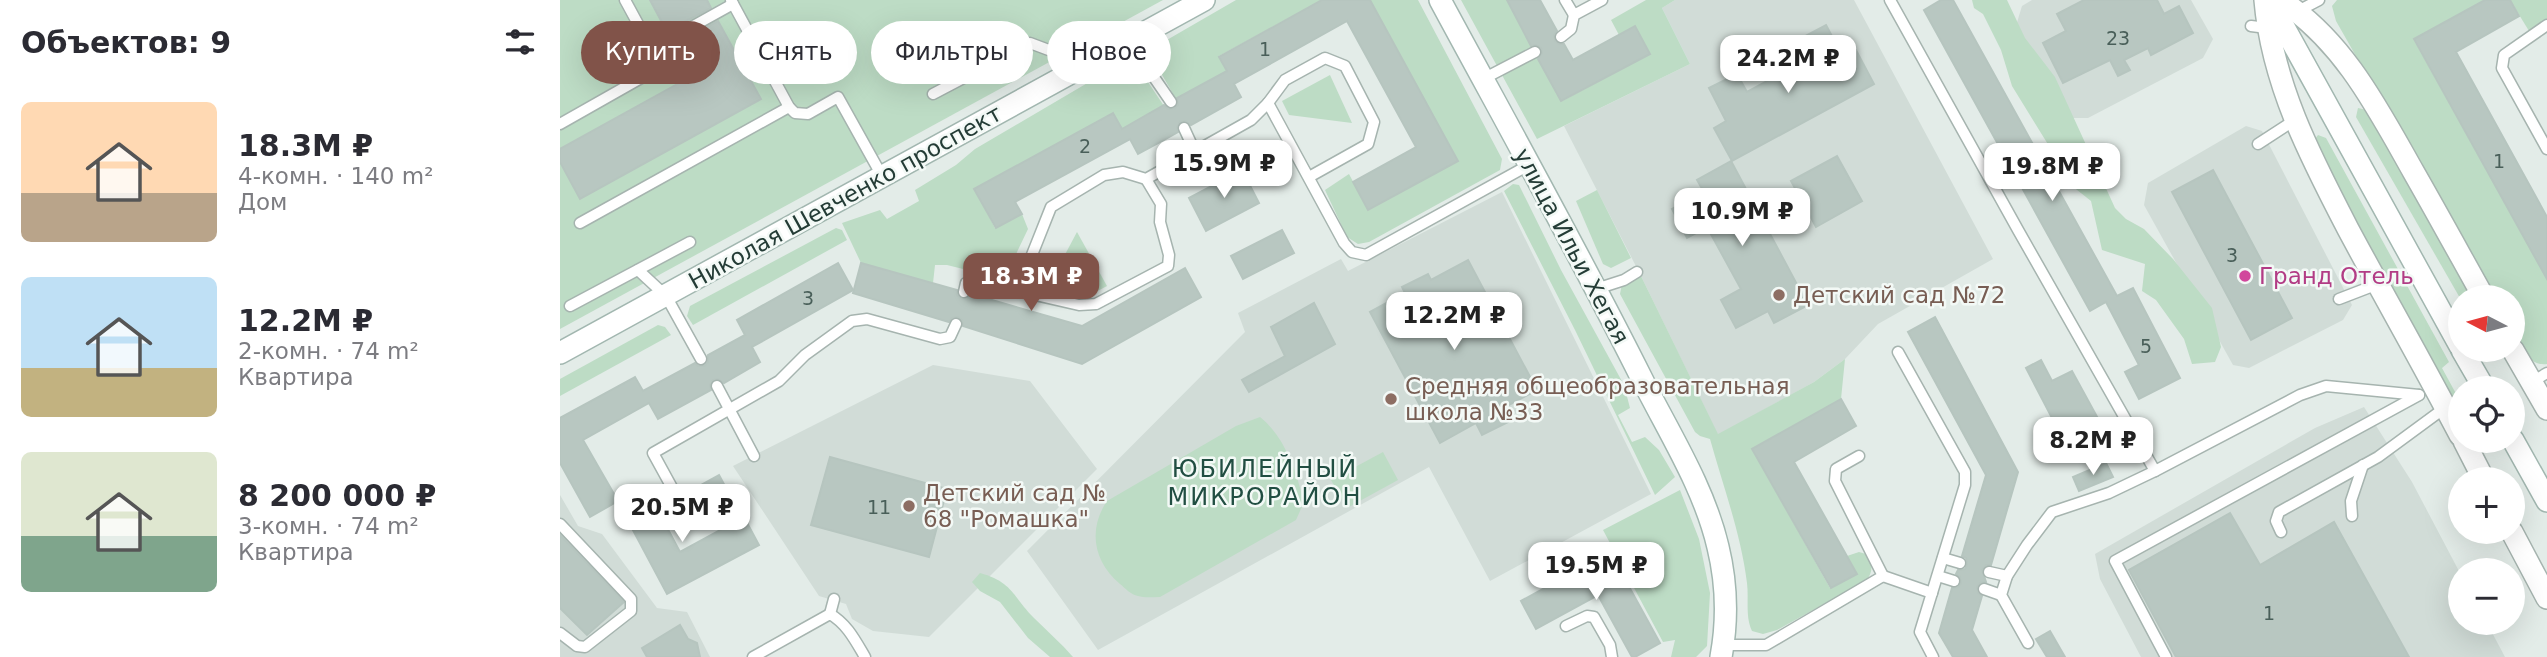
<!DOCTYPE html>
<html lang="ru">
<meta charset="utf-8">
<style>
:root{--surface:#fff;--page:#f7f7f7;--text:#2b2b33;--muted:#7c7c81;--accent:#815349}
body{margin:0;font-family:"DejaVu Sans",sans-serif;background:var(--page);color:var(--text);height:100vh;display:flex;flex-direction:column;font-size:26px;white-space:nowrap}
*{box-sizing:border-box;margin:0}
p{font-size:23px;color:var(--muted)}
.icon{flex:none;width:38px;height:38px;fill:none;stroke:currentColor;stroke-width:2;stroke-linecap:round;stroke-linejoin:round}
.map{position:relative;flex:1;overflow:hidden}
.drawer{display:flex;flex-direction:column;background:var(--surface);width:560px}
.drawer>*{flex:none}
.banner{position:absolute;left:21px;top:21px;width:665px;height:63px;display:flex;gap:14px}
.needle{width:46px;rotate:276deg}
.controls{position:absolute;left:1888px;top:285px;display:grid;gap:14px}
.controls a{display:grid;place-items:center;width:77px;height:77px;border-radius:50%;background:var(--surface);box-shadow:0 7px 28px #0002;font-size:35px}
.price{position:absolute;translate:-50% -60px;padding:0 16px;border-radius:14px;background:#fff;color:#222;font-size:23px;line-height:46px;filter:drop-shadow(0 2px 4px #0008)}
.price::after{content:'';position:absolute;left:50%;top:42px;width:21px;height:16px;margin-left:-10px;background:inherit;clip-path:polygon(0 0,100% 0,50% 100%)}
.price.selected{background:var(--accent);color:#fff}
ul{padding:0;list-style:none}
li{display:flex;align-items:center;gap:21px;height:175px;padding:0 21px}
li span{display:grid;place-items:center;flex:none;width:196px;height:140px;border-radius:10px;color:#555}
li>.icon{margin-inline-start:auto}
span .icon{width:84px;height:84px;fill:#fffc;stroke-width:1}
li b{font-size:30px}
h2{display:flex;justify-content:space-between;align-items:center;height:84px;padding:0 21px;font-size:30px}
.chip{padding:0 24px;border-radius:32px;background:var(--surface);box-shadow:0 7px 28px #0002;font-size:24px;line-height:63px}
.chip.selected{background:var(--accent);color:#fff}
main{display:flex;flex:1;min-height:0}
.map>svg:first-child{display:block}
.built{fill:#d1dcd7}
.green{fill:#bddcc5}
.building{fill:#b8c7c1;stroke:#b6c5bf;stroke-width:2}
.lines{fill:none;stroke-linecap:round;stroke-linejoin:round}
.service-casing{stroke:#a6b4af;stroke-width:13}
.tertiary-casing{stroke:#a6b4af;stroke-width:24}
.secondary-casing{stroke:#a2b7b0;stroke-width:24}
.service{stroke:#fff;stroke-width:10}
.tertiary{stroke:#fff;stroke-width:21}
.secondary{stroke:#fff;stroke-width:21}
.hotel-dot{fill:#d1479c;stroke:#f3f9f6;stroke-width:2.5}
.education-dot{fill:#8d6e63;stroke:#f3f9f6;stroke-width:2.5}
.labels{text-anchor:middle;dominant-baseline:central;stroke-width:5;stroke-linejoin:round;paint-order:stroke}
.number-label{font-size:19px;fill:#495f59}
.street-label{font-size:23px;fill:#243c36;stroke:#f3f9f6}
.hotel-label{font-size:23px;fill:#b23c85;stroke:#f3f9f6;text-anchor:start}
.education-label{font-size:23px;fill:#785e54;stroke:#f3f9f6;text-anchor:start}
.neighbourhood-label{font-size:24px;letter-spacing:2px;fill:#214e42;stroke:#f3f9f6}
</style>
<main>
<section class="drawer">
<h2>Объектов: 9<svg class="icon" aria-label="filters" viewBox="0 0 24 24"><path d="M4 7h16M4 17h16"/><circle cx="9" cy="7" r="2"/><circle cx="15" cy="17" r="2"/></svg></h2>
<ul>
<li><span style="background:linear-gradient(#ffd9b3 65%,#b9a48a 0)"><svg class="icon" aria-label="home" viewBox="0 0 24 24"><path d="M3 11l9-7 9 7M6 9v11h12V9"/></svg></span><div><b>18.3M ₽</b><p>4-комн. · 140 m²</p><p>Дом</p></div></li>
<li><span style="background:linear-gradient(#bfe0f5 65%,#c2b280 0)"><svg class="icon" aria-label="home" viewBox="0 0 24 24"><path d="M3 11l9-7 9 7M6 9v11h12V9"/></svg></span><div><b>12.2M ₽</b><p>2-комн. · 74 m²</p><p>Квартира</p></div></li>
<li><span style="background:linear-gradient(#dfe7d0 60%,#7fa58c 0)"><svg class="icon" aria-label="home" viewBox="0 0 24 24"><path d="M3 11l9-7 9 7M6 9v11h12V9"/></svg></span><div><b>8 200 000 ₽</b><p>3-комн. · 74 m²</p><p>Квартира</p></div></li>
</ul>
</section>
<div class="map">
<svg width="1987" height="657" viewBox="0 0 1987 657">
<rect width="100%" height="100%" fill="#e3ece8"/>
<g class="built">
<polygon points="1115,0 1294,0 1433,259 1318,324 1285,359 1254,382 1158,435 1081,276 1004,126 1130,64 1102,8"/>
<polygon points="1472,0 1631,0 1653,39 1643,58 1528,118 1509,118 1455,29 1462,6"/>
<polygon points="1686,126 1702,131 1792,305 1783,320 1689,368 1673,365 1584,205 1588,183"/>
<polygon points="942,192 1091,494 930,581 869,467 538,650 467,551 685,332 678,313 781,259 788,271"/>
<polygon points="373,365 470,381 537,469 369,637 313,631 292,619 286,604 259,596 173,466"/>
<polygon points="1804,407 1852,482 1900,573 1900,623 1927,623 1945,657 1581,657 1540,579 1535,554 1755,428"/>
<polygon points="0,495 18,526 42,534 97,608 127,612 150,657 0,657"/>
</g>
<g class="green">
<polygon points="0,0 603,0 0,329"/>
<polygon points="676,0 762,0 659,56 667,71 616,99 590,54 593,48"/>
<polygon points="810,0 858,0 942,159 940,170 809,242 798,244 787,237 765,190 789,174 808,210 897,161"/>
<polygon points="901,0 947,0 1002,101 1090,54 1075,26 1059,35 1051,20 1086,0 1115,0 1102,8 1130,64 977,139"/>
<polygon points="1412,0 1447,0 1465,38 1495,77 1555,208 1566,219 1584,229 1613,259 1652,308 1661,347 1655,362 1632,364 1624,339 1596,300 1582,291 1585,264 1542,250 1531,201 1507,182 1489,146 1452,86 1441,50 1423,14 1414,8"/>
<path d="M 1777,0 L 1925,0 L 1854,40 L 1987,279 L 1987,364 C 1971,367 1956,346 1953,332 C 1951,322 1953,308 1953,298 L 1933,297 L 1776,21 L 1772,6 Z"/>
<polygon points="1950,0 1987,0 1987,20 1969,31"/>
<polygon points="568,63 580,70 604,106 562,129 553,113 415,189 435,228 462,214 468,229 457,252 450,278 447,280 387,265 375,265 373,283 301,263 282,223 320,210 327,219 359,201 355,190 396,165 415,149 558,65"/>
<polygon points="770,75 792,123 729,115 722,101"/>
<polygon points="1798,108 1811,111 1915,297 1900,298 1796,117"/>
<polygon points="1758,135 1766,138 1889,362 1882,368 1900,401 1900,412 1756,146 1755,139"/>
<polygon points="953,184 959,185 1001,270 1064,385 1070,408 1058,415 1072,442 1085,437 1099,450 1115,477 1095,495 1015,330 944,191"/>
<polygon points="1037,190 1071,258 1051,268 1043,264 1016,201"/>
<polygon points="276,228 282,230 287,240 133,325 127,316 130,306"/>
<polygon points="517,232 547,286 532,294 492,279"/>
<path d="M 1081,276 L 1158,434 L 1254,382 L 1285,359 L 1281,399 L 1192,449 L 1270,588 L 1297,574 L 1287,556 L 1299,552 L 1306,554 C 1312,564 1314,569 1307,580 L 1217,630 L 1203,634 L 1192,631 C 1185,616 1189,599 1187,583 C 1181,534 1163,486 1150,439 L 1140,436 L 1135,432 L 1060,294 L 1062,284 Z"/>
<polygon points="98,325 105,327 111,335 0,396 0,379"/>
<path d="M 700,417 C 725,437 736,471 744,502 L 736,520 L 600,597 C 593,597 584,598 578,596 C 571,595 565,588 560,584 C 533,561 528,529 547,501 L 676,426 Z"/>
<polygon points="823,452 838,480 787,508 771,480"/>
<polygon points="1120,490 1139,539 1150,593 1147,646 1136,657 1111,657 1115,640 1103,642 1043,530"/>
<path d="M 420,573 C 453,582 453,597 474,618 C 487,631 501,643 513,657 L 490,657 L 468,638 L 440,602 L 420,591 L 412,582 Z"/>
</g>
<g class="building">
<polygon points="90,0 147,0 151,8 109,30 107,26 105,28"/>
<polygon points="762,0 810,0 898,161 808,210 793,182 856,147 787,21 674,84 681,97 631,125 625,121 620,122 617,127 618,132 604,140 578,154 570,139 455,202 462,214 436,228 414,189 553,113 562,129 604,105 608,109 615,108 618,105 617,98 667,71 659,57"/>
<polygon points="947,0 980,0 997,31 994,35 995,41 999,44 1004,44 1013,60 1075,26 1090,54 1001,101 978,59 982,53 981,48 976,45 971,46"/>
<polygon points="1381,0 1393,0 1557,296 1573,288 1620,378 1579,399 1565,372 1579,365 1546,302 1530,311 1364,10"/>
<polygon points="1524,0 1597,0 1604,14 1619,6 1633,33 1591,55 1588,48 1564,60 1570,70 1558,76 1550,60 1503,83 1483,43 1506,31 1497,14"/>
<polygon points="1925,0 1950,0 1959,16 1896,52 1987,217 1987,279 1854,39"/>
<polygon points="158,21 201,99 20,199 0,162 0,149 130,77 128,74 141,67 125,39"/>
<polygon points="1266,25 1283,57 1296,50 1314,84 1172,161 1154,128 1166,121 1149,88 1177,74 1187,92 1248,59 1238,40"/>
<polygon points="1277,156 1302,201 1256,227 1231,181"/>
<polygon points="1171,161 1248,305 1214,323 1208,311 1176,328 1161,300 1181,289 1147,227 1127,238 1112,209 1144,192 1137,180"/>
<polygon points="682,170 699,203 646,231 629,198"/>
<polygon points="1653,170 1732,318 1691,340 1612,192"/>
<polygon points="722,230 734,253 683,279 671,256"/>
<polygon points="908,260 977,390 941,409 948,422 922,435 916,423 880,443 810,312 845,293 842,287 868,274 871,280"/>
<polygon points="278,263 293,290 192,347 200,362 164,383 158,379 153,380 150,385 151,390 98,419 89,403 23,440 58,501 30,517 0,463 0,418 75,377 83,391 135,363 138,366 144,366 148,362 148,355 185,335 177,320"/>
<polygon points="301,263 397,290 397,295 402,299 407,299 411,294 522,326 625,268 641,297 522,364 403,326 402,320 398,317 392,318 389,322 293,293"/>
<polygon points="754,303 775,344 689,392 682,380 725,356 711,327"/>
<polygon points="1375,317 1458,472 1431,565 1426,565 1422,570 1426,582 1420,583 1417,587 1418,593 1422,596 1412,630 1427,657 1393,657 1379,633 1392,588 1398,587 1401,583 1400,577 1396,574 1398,570 1405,569 1407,564 1406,558 1402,556 1426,475 1348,332"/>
<polygon points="1481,360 1492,381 1512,371 1541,424 1505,443 1466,368"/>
<polygon points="1281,399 1296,426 1234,462 1297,574 1271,588 1192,449"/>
<polygon points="270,457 387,489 369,557 251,525"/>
<polygon points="1546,463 1553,477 1519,491 1513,477"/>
<polygon points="159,475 165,486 146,497 139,486"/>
<polygon points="86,488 120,552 184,517 199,545 107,594 58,502"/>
<polygon points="1670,513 1700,565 1774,522 1849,657 1616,657 1569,570"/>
<polygon points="0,535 64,602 27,635 0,608"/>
<polygon points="1050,552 1100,643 1075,657 1072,657 1038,595 976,629 961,601"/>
<polygon points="120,625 128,639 137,643 140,657 87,657 82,648"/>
<polygon points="1490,631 1505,657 1487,657 1476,639"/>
</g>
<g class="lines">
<defs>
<g id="service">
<polyline points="171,0 229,107 235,113 248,114 278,97 322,176"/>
<polyline points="1005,0 1014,15"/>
<polyline points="1330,0 1458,230 1595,471"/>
<polyline points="1738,11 1759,0"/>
<polyline points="1987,25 1944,55 1942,68 1987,149"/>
<polyline points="1691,26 1707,28"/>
<polyline points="1001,37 1011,29 1014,15 1042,0"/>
<polyline points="574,39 591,73 611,102"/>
<polyline points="92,49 173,4"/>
<polyline points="923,79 975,52"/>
<polyline points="373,94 470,43 526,64"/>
<polyline points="708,103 784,243 792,252 806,255 969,165"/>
<polyline points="0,124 97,69 96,57 65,0"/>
<polyline points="624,128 635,152"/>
<polyline points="1698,144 1735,120"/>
<polyline points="20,223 229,107"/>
<polyline points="78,270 106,296 141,359"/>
<polyline points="1036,289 1064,280 1077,272"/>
<polyline points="458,290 491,207 544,175 563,172 586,179 691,120 708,103 725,80 765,58 785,66 814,122 808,144 749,177"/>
<polyline points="404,292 406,283 415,281 519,305 536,304 608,266 609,255 600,222 601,204 586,179"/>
<polyline points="1779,299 1818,284"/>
<polyline points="10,306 130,242"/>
<polyline points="1338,352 1405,472 1405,485 1360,632 1373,657"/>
<polyline points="1972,382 1987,373"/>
<polyline points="157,386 194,456"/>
<polyline points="156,509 136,518 127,515 93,453 219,381 245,355 292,321 307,319 380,339 390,337 396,324"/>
<polyline points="1792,516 1791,501 1803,465"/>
<polyline points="0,524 71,599 71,611 25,647 17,646 0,633"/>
<polyline points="1721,532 1716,521 1719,512 1818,457 1886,407"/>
<polyline points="1383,558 1400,563"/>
<polyline points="1429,572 1447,576"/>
<polyline points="1323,576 1372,593"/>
<polyline points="1378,576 1394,581"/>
<polyline points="1424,589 1441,595"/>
<polyline points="270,614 274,599"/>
<polyline points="1006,626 1027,616 1034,617 1050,645 1052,657"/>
<polyline points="1468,643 1441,595 1447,576 1467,545 1492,512 1549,493 1595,471 1740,395 1766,386 1859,395"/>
<polyline points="1163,645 1206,645 1323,576 1275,481 1276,469 1299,456"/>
<path d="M 193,657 L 270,614 C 287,624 295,640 305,657"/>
<polyline points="1606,657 1555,561 1859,395"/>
</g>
<g id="tertiary">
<path d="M 1705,0 C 1712,83 1750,156 1788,229 C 1825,298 1864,366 1900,435"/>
<path d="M 1720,0 C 1783,40 1818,109 1853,171 C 1877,213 1900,255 1924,298"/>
<polyline points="1953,350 1987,409"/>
<polyline points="1904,441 1924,480"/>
<polyline points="1952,532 1987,598"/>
</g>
<g id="secondary">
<path d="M 880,0 C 948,126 1018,251 1082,379 C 1109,433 1144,487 1158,547 C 1167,584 1168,619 1161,657"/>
<polyline points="1709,0 1900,346"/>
<polyline points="1902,350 1924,388"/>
<polyline points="0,353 644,0"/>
<polyline points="1953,440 1987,501"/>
</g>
</defs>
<use href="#service" class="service-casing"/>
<use href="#tertiary" class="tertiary-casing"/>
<use href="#secondary" class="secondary-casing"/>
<use href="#service" class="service"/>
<use href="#tertiary" class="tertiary"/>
<use href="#secondary" class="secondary"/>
</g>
<circle class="hotel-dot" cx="1685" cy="276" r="7"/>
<g class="education-dot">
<circle cx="1219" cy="295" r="7"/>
<circle cx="831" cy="399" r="7"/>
<circle cx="349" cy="506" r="7"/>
</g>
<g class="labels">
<g class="number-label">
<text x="1558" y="38">23</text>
<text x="705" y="49">1</text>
<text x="525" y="146">2</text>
<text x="1939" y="161">1</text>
<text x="1672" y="255">3</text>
<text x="248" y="298">3</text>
<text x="1586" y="346">5</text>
<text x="319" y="507">11</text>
<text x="1709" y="613">1</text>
</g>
<g class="street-label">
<text transform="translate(285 197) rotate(-29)">Николая Шевченко проспект</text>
<text transform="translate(1012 246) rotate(62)">улица Ильи Хегая</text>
</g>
<g class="hotel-label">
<text x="1699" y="276">Гранд Отель</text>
</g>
<g class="education-label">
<text x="1233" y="295">Детский сад №72</text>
<text x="845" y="386">Средняя общеобразовательная<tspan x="845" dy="26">школа №33</tspan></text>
<text x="363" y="493">Детский сад №<tspan x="363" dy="26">68 "Ромашка"</tspan></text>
</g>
<g class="neighbourhood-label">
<text x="705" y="469">ЮБИЛЕЙНЫЙ<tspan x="705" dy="28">МИКРОРАЙОН</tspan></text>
</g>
</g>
</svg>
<div class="controls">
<a><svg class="needle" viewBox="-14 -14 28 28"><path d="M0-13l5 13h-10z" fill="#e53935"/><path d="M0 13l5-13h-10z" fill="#7c7c81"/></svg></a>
<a><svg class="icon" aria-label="locate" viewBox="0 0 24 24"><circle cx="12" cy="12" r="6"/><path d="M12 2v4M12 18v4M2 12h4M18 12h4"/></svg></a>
<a>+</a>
<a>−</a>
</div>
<b class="price" style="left:1228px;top:95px">24.2M ₽</b>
<b class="price" style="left:664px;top:200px">15.9M ₽</b>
<b class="price" style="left:1492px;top:203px">19.8M ₽</b>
<b class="price" style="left:1182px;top:248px">10.9M ₽</b>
<b class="price selected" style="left:471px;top:313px">18.3M ₽</b>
<b class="price" style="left:894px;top:352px">12.2M ₽</b>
<b class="price" style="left:1533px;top:477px">8.2M ₽</b>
<b class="price" style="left:122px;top:544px">20.5M ₽</b>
<b class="price" style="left:1036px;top:602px">19.5M ₽</b>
<div class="banner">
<a class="chip selected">Купить</a>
<a class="chip">Снять</a>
<a class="chip">Фильтры</a>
<a class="chip">Новое</a>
</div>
</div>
</main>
